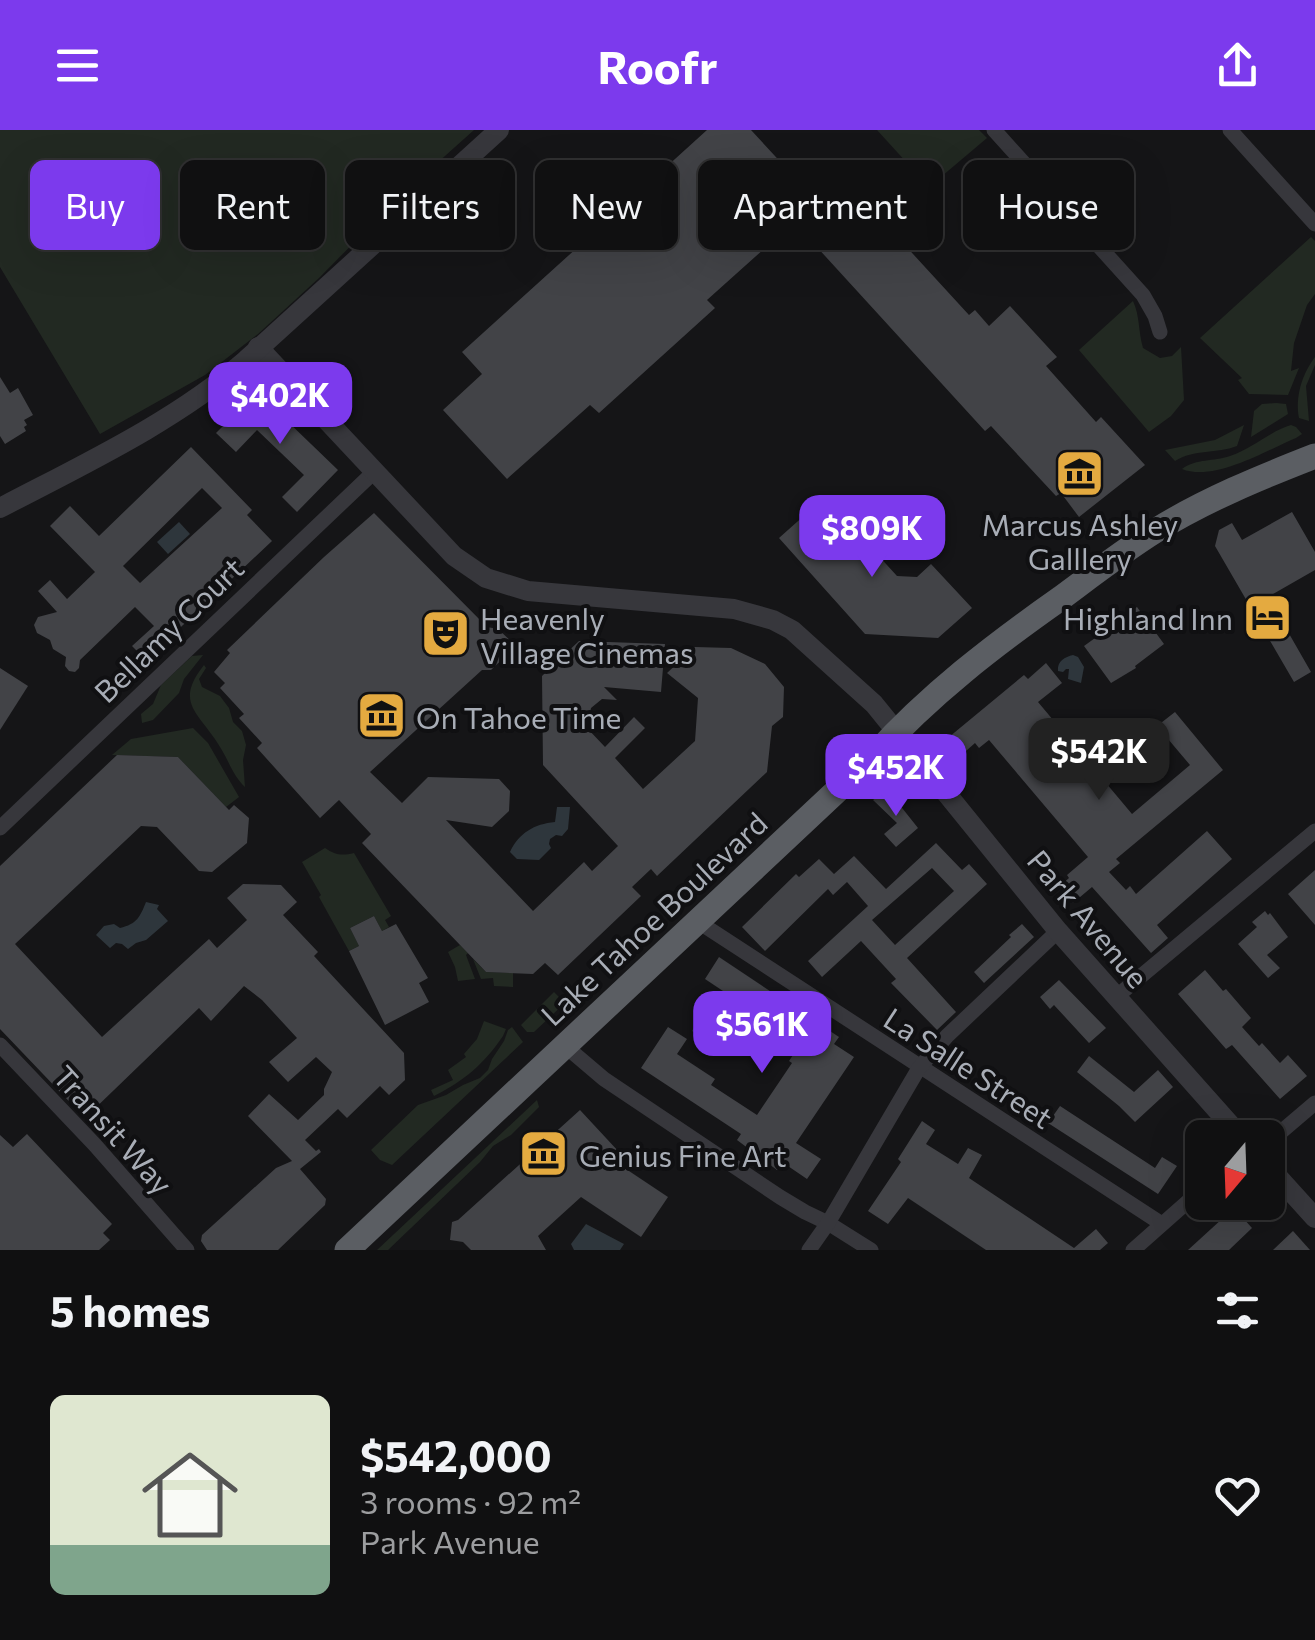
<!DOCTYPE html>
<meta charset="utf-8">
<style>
:root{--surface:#101011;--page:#1e1e1f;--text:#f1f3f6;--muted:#9c9d9f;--line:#303031;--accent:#7c3aed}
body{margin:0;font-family:Commissioner,sans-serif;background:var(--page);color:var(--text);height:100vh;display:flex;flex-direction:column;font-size:38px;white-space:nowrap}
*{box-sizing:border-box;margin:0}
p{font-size:32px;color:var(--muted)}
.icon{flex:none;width:55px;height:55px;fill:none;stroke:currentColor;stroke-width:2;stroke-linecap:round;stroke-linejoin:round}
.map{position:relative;height:1120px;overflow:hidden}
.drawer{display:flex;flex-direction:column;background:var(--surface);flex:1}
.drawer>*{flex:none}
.banner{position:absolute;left:30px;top:30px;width:1255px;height:90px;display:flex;gap:20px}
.needle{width:65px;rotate:199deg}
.fabs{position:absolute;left:1185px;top:990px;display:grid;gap:20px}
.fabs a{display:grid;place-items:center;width:100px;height:100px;border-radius:15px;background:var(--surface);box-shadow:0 10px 40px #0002,0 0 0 2px var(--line);font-size:50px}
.price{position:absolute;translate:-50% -85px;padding:0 22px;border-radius:20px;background:var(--accent);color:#fff;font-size:32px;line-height:65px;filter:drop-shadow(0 2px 5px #0008)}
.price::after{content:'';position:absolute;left:50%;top:60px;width:30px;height:22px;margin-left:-15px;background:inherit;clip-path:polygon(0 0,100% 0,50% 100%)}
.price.selected{background:#222;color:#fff}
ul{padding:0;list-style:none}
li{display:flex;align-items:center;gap:30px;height:250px;padding:0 50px}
li span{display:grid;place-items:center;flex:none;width:280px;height:200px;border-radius:15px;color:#555}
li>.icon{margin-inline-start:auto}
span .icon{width:120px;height:120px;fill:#fffc;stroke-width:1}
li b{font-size:42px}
h2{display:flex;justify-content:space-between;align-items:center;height:120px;padding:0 50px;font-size:42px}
.pill{padding:0 35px;border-radius:15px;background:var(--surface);box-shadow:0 10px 40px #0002,0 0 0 2px var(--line);font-size:35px;line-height:90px}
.pill.selected{background:var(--accent);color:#fff}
header{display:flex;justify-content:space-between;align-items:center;height:130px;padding:0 50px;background:var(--accent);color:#fff;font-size:45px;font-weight:700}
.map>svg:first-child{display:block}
.green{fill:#222922}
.water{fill:#2e363c}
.building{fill:#424347;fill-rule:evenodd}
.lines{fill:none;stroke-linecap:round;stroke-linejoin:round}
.minor{stroke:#37373c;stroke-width:15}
.tertiary{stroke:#37373c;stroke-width:20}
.trunk{stroke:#5b5e63;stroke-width:25}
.labels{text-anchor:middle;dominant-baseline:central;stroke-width:8;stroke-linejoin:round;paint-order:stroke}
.poi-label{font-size:30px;fill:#a8adb6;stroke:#101012;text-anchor:start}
.street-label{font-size:30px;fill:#a8adb6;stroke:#101012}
</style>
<header><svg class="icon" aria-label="menu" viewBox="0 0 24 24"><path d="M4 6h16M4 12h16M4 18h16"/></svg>Roofr<svg class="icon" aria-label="share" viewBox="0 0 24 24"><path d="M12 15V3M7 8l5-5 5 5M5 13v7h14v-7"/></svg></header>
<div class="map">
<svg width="1315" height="1120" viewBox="0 0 1315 1120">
<rect width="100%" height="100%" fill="#151517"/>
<g class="green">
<polygon points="0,0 474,0 398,68 319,148 258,204 205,245 100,304 0,137"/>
<polygon points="877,0 979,0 987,8 929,57"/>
<polygon points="1311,107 1315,111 1315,164 1307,175 1294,213 1291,241 1299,238 1288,265 1249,264 1238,250 1242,248 1200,208"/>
<path d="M 1133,171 C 1140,186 1138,201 1143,218 L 1160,228 L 1172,226 L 1181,217 L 1184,270 L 1171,286 L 1149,302 L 1079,220 Z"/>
<path d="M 1315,227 L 1315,235 L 1306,256 L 1309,291 L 1299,288 C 1295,267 1302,244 1315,227 Z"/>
<polygon points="1276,273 1286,274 1288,284 1251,307 1254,281 1262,274"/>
<path d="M 1244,295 L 1237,316 C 1217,324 1194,319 1175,331 L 1165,320 L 1215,310 Z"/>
<path d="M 1291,295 L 1296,297 L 1302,304 L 1296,308 C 1265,321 1214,352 1182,339 C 1197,328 1213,332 1230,326 C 1252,319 1272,300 1291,295 Z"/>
<polygon points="203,525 184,549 179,563 153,590 142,593 141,584 153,574 161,555 192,526"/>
<path d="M 204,535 L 206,538 L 199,549 L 202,557 L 220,566 L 229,578 L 233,592 L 242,601 L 246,615 L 243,630 L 245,657 C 233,646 229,631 220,617 C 200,583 173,574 204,535 Z"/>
<polygon points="193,598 208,613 239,667 226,677 178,627 112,625 131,609"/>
<path d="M 325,718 C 335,725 342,726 354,723 L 391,786 L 385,790 L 389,797 L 382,801 L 374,786 L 350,798 L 359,816 L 349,821 L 319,767 L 321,765 L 302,732 Z"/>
<polygon points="460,815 468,823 466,825 475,849 458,851 455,837 448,822"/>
<polygon points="473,829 486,842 513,843 513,857 494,856 493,848 481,849"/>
<polygon points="569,860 569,869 534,902 527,902 521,895 554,862 560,868"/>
<path d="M 484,891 L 506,899 L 503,906 C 484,934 464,951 434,966 L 431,960 L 453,950 L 448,940 L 466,927 L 464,924 L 477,909 Z"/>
<polygon points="512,897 523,912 392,1035 380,1030 371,1020 418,975 446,965 463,955 480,948 488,940 492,929 504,911 508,900"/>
<polygon points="537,970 539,977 511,1005 493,1016 480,1032 388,1120 377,1120"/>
</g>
<g class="water">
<polygon points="179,392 190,404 168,424 157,412"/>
<path d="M 1073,525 L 1078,527 L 1084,537 L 1081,553 L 1068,549 L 1069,539 L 1066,539 L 1063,542 L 1058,541 C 1057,531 1065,527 1073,525 Z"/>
<path d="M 557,677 L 570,677 L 568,699 L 562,706 L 556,705 L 550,709 L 549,714 L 551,718 L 539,730 L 517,729 L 510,722 C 519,703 534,694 555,692 Z"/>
<path d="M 146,772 L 159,775 L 157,779 L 168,791 L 146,810 L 136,813 L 128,819 L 122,814 L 116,813 L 110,818 L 96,805 L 104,796 L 114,794 L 120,798 C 137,794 140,787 146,772 Z"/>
<polygon points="697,892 709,894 718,902 719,912 715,917 692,901"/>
<polygon points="586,1094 624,1114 620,1120 574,1120 571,1114"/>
</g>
<g class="building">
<polygon points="707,0 751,0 825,80 851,56 873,80 885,71 902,90 891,100 969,185 975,180 989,196 1010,176 1057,227 1046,236 1096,292 1101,287 1145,335 1079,387 1061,363 1056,366 991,296 985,301 794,92 707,170 715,178 599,283 590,275 507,349 443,280 482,244 462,222"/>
<polygon points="0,247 10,263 18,258 33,285 24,290 27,295 24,297 26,301 5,314 0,306"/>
<polygon points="257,262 338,340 297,382 282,367 304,345 257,300 236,322 216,303"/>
<path d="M 191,317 L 252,380 L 247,385 L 272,411 L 146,530 L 132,516 L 154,496 L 135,477 L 80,530 L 79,538 L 75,542 L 69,541 L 65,536 L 66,527 L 53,519 L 50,510 L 37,503 L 34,495 L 38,487 L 57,482 L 38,461 L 50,450 L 67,469 L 95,442 L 50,396 L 70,376 L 99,406 ZM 202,358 L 222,378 L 140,453 L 123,436 Z"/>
<polygon points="825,367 897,446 917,447 931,434 972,478 938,508 865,504 779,408"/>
<polygon points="1292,382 1315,422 1315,440 1268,467 1311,542 1294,552 1215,416 1219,400 1232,393 1242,410"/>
<polygon points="374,383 487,497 498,499 512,512 512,520 491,540 482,540 370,642 402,673 428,647 499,649 510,661 509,681 492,697 446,690 533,781 584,732 592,741 618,716 543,635 542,546 579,511 665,514 661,562 604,557 617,570 602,569 591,578 587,598 605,617 634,587 645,598 615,628 643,659 695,611 698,568 667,543 695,517 731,518 765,534 784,557 783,587 772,596 767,642 657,746 651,739 632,757 641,766 558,845 545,833 533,844 486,842 362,713 371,704 339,670 320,688 257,618 262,613 239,588 244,584 220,558 225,553 214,542 230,523 227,520 324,427"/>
<polygon points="1137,477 1164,514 1135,536 1136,538 1111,553 1084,516 1102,503 1098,498 1109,490 1112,495"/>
<polygon points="1046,533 1062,553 1038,572 1132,684 1190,635 1157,596 1175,582 1223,640 1116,729 1120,733 1109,742 1126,760 1130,756 1136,764 1207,701 1232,729 1157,795 1168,808 1151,823 1092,757 1073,773 1059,757 1069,748 1067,745 1088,727 989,610 979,618 975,613 957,629 943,612 1024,545 1028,549"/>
<polygon points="0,538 28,556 0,600"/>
<polygon points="117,625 178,627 229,680 234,675 249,688 247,713 212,742 199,741 157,697 141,696 15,814 102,907 209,809 217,818 247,790 227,768 243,754 281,755 297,772 283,785 318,822 314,826 404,923 405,950 389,965 380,956 347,988 338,979 305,1010 316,1021 319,1019 321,1022 300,1039 326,1069 325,1075 278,1120 207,1120 201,1111 202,1105 276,1038 292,1031 248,986 269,964 298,990 324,965 324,959 332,942 316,927 288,952 269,932 297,908 262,870 244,856 211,891 199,878 85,988 0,899 0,736"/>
<polygon points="887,659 918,698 896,717 884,704 897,693 873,670"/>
<path d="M 936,713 L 962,740 L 969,734 L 987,754 L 907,828 L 956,882 L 937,900 L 891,853 L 896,849 L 861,811 L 822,847 L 808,831 L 868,776 L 847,752 L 833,765 L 828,759 L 765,821 L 742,797 L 796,744 L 799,747 L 819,729 L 834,744 L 854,726 L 886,759 ZM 932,738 L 954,761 L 895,815 L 872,790 Z"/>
<polygon points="1315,740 1315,795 1288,764"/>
<polygon points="1265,781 1268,785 1270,783 1288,807 1267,825 1280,838 1268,848 1238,814 1257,797 1252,792"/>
<polygon points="374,786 382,801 396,794 428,848 419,853 429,872 385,895 349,821 359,816 350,798"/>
<polygon points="1022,794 1034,807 984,853 974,842 1011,807 1009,805"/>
<polygon points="719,827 839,907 834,914 854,927 796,1013 821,1029 807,1049 782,1032 777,1040 737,1010 741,1004 641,938 668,897 687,909 677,924 715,949 711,955 757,985 792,933 789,931 801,913 705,849"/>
<polygon points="1205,840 1223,861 1226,859 1251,888 1242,897 1259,916 1262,913 1280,933 1288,925 1307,946 1280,969 1232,915 1226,919 1178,864"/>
<polygon points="1059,850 1106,898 1089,913 1054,875 1050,879 1040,867"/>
<polygon points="1089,926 1134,962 1158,940 1173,957 1135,992 1119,976 1077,942"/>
<polygon points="1060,976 1155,1038 1162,1027 1177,1036 1158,1064 1048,993"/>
<polygon points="580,980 619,1022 611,1029 668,1067 641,1107 581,1067 538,1106 546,1120 471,1120 463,1112 450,1110 452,1092 458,1090"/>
<polygon points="922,991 935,1000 926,1014 958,1034 968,1018 982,1025 969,1048 1074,1118 1096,1099 1108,1113 1100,1120 986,1120 908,1068 888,1094 868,1081 901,1032 898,1029"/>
<polygon points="27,1004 112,1094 103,1103 110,1110 99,1120 0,1120 0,1005 13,1017"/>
<polygon points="1234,1078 1252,1098 1229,1120 1188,1120"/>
<polygon points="1293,1101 1310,1120 1273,1120"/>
</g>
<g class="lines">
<g class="minor">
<polyline points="994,0 1143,165 1155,186 1160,202"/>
<polyline points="1230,0 1315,94"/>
<polyline points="0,698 375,341"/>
<polyline points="697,791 1162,1094"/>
<polyline points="1116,867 1315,701"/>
<polyline points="0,915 95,1015 187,1120"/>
<polyline points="564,915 604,949 780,1067 805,1082 828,1093 871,1120"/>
<polyline points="1268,1010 1275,1007 1315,973"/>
<polyline points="809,1120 828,1093 919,938 947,906 1058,801"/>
<polyline points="1133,1120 1202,1059"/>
</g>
<g class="tertiary">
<polyline points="258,217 454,426 486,448 528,461 734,479 773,490 792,500 874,574 1058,801 1242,1008"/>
<path d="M 0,378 C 84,334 174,292 246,230 L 499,0"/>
<polyline points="1268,1036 1315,1088"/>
</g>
<path class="trunk" d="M 347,1120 L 874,626 C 929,565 994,515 1061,468 C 1092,445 1123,421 1155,401 C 1205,370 1261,347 1315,326"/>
</g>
<defs>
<symbol id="museum-square" viewBox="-11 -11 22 22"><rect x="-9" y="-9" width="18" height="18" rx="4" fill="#e4aa40" stroke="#101012"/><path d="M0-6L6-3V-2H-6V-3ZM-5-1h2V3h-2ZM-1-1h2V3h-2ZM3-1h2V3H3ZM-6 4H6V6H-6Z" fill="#111"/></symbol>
<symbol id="hotel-square" viewBox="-11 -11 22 22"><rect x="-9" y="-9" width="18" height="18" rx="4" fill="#e4aa40" stroke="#101012"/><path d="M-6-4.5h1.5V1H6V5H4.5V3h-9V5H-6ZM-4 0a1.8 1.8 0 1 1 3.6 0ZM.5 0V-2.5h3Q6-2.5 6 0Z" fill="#111"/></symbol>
<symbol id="theatre-square" viewBox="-11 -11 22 22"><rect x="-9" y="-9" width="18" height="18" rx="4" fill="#e4aa40" stroke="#101012"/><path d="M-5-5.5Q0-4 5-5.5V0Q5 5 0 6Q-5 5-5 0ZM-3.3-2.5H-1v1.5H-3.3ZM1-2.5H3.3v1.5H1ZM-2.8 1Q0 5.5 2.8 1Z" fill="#111"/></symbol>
</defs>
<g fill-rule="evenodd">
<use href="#museum-square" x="1052" y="316" width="55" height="55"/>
<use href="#hotel-square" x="1240" y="460" width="55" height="55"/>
<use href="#theatre-square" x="418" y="476" width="55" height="55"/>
<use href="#museum-square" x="354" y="558" width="55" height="55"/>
<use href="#museum-square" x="516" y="996" width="55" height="55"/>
</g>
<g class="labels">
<g class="poi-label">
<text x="1080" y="393" text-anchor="middle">Marcus Ashley<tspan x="1080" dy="34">Galllery</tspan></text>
<text x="480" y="487">Heavenly<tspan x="480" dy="34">Village Cinemas</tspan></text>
<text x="1233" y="487" text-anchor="end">Highland Inn</text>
<text x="416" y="586">On Tahoe Time</text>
<text x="579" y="1024">Genius Fine Art</text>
</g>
<g class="street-label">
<text transform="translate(168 499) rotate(-44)">Bellamy Court</text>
<text transform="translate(653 788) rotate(-43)">Lake Tahoe Boulevard</text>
<text transform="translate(1089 788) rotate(50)">Park Avenue</text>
<text transform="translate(969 937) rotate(33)">La Salle Street</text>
<text transform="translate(114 999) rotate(48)">Transit Way</text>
</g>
</g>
</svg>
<div class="fabs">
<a><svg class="needle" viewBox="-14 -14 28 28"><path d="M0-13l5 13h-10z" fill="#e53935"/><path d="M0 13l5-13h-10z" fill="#9c9d9f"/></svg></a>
</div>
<b class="price" style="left:280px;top:317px">$402K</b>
<b class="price" style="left:872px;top:450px">$809K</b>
<b class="price selected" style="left:1099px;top:673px">$542K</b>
<b class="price" style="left:896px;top:689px">$452K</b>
<b class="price" style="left:762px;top:946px">$561K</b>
<div class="banner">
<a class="pill selected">Buy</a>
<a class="pill">Rent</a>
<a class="pill">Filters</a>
<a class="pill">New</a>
<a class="pill">Apartment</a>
<a class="pill">House</a>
</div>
</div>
<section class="drawer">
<h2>5 homes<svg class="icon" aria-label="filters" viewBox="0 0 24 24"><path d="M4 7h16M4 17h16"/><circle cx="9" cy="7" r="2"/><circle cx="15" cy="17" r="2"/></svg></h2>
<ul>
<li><span style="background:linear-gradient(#dfe7d0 75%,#7fa58c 0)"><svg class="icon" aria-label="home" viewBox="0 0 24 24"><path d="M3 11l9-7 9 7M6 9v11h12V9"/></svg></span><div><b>$542,000</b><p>3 rooms · 92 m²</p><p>Park Avenue</p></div><svg class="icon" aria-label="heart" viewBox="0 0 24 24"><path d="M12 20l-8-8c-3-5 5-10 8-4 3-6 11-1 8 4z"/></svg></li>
</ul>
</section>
